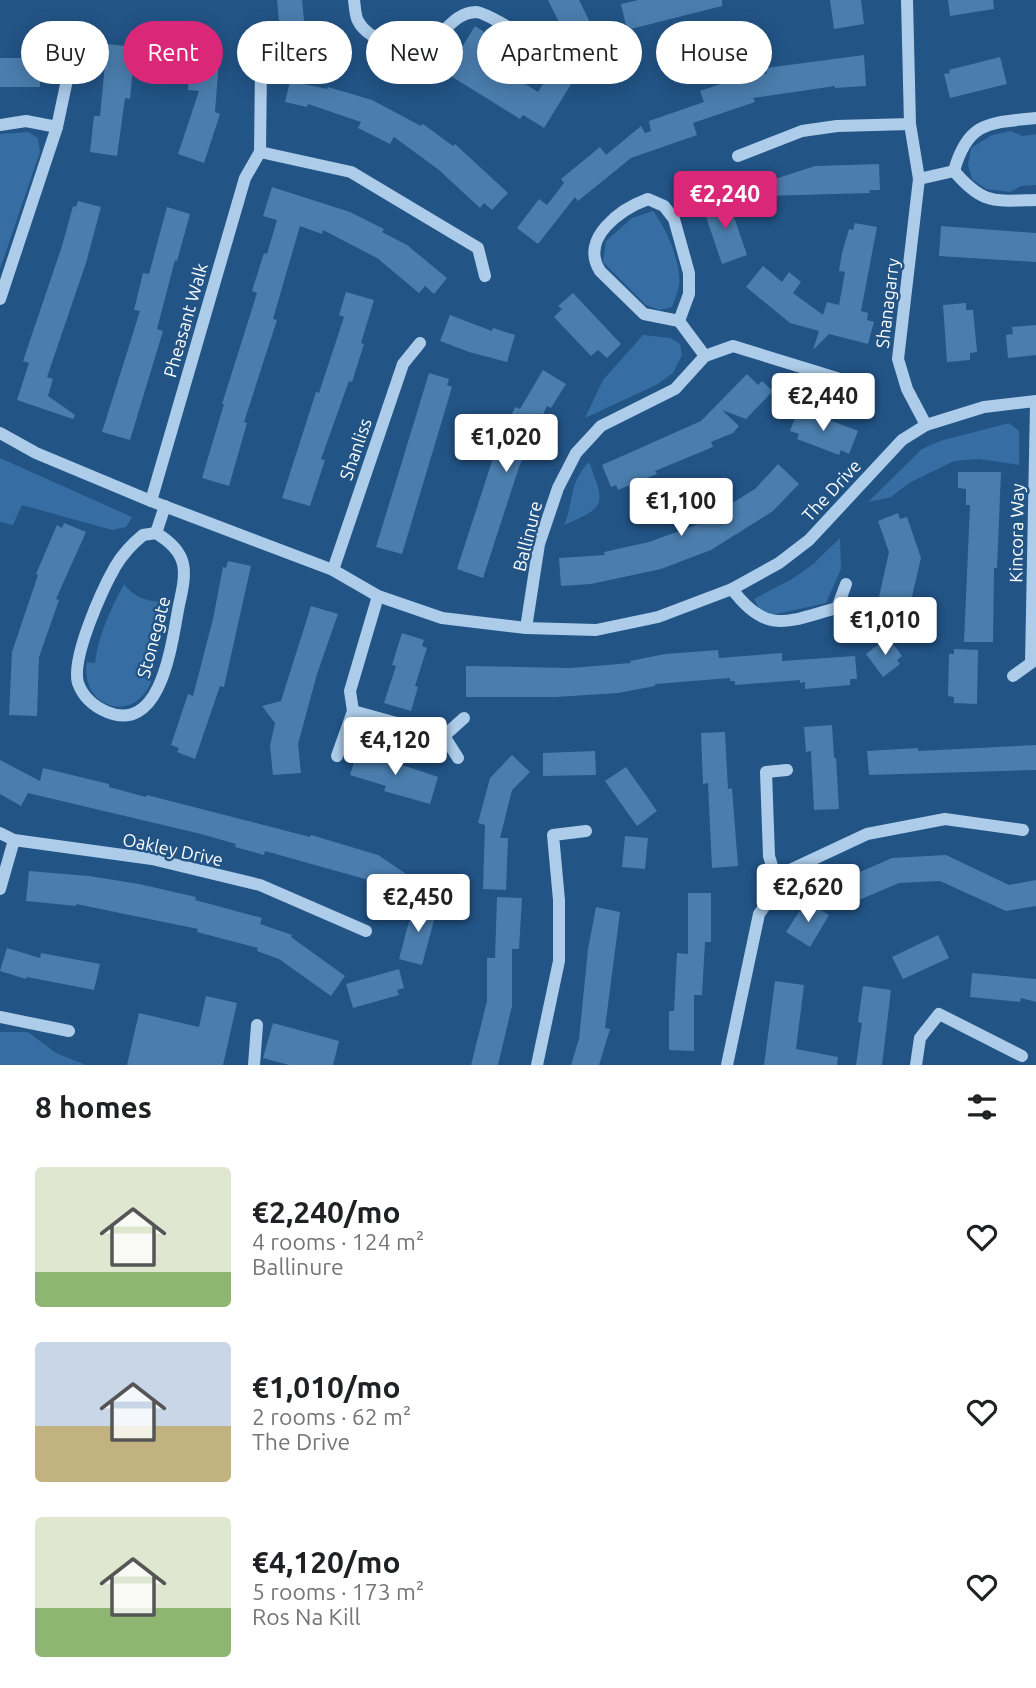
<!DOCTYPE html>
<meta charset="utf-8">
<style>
:root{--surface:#fff;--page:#f6f6f6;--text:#202124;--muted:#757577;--accent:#db2777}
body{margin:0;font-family:Ubuntu,sans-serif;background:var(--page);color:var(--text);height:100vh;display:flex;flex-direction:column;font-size:26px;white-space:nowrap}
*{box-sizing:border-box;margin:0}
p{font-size:23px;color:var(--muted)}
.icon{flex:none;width:38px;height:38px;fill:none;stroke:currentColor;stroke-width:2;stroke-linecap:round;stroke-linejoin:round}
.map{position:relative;height:1065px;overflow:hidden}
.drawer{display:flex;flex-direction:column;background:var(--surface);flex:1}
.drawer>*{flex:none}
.top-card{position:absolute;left:21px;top:21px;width:994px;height:63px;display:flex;gap:14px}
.price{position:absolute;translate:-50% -60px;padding:0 16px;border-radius:7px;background:#fff;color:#222;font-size:23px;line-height:46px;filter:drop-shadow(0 2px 4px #0008)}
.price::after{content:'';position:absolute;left:50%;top:42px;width:21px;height:16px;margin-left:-10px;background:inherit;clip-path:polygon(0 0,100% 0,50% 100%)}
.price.current{background:var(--accent);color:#fff}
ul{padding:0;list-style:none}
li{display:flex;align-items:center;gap:21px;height:175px;padding:0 35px}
li span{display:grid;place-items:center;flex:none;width:196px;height:140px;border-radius:7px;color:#555}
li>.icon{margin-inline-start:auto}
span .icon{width:84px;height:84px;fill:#fffc;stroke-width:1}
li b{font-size:30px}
h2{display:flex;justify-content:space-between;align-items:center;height:84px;padding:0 35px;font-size:30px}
.chip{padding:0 24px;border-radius:32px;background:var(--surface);box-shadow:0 4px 18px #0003;font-size:24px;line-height:63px}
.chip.current{background:var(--accent);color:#fff}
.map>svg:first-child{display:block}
.green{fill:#366ea3}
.building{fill:#4b7eae}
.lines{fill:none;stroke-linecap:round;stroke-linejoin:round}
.minor{stroke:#accce9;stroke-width:12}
.labels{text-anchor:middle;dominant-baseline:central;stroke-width:5;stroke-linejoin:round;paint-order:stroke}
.street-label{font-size:18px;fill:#fff;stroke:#225486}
</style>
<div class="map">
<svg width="1036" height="1065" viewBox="0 0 1036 1065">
<rect width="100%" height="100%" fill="#225486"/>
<g class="green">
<polygon points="1011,131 1022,136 1036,134 1036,185 1021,186 1010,192 986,189 972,179 968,165 971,148 992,135"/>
<polygon points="28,132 38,138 40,152 0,269 0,134"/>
<path d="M 653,211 C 666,228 676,252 679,274 C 681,285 676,296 672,307 L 660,310 L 646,305 L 603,262 L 606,241 L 632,218 Z"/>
<polygon points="643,335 670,338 680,344 682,355 673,373 656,385 585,418 603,380"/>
<polygon points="1009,423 1019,431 1019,465 979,459 954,461 909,483 891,497 868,502 922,449 940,441"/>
<polygon points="0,458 132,517 126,527 112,530 22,505 13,525 0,522"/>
<path d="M 589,462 C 605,504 607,507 564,525 C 575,500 568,484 589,462 Z"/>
<polygon points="840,538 841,569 826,603 772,615 759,609 754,599 792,579 812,565"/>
<path d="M 124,584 C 136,599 146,601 165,602 L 147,675 L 151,682 C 133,726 79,706 87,662 L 95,663 C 98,636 111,608 124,584 Z"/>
<polygon points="0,1032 28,1032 56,1053 86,1065 0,1065"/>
</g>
<g class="building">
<polygon points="277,0 302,0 305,29 280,31"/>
<polygon points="548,0 579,0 603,49 578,61"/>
<polygon points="638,0 722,0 722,6 627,30 621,4"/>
<polygon points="830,0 861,0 864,24 834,29"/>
<polygon points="948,0 993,0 994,9 950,16"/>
<polygon points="475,26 497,40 485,59 538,92 553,68 573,81 544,128 523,115 520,119 446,73"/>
<polygon points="107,44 135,47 130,99 125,98 117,156 90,152 94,116 100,116"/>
<polygon points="200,46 220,48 215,112 220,114 204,163 178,154 199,91 188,90 191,50 200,51"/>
<polygon points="864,55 866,86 835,88 835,86 753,98 755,102 693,123 697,135 631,158 578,201 575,197 538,244 517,228 539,199 547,205 564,183 561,179 600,147 606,155 641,126 645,133 651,131 649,121 704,102 700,91 738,78 740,83 767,73 766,68"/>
<polygon points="1000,57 1007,84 950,98 944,74 950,73 949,70"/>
<polygon points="0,58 32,58 32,63 40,63 40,87 0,87"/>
<polygon points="290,81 327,89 328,87 372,100 421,126 423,124 453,146 455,144 508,193 492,210 484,203 480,208 439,170 394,137 390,144 358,128 361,122 308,104 307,107 285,102"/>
<polygon points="879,164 880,190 869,190 870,193 764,196 760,184 815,166"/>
<polygon points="272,187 350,212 384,229 382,232 407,245 447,278 434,294 425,286 419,293 377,258 323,230 322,234 300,226 273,319 277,320 244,422 247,423 229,486 202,478 224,404 222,404 257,293 252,291 264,253 267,254 277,220 263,216"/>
<polygon points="722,199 723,203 729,202 747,255 722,264 702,205"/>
<polygon points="78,201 101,207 86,263 47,377 53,379 48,396 75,415 73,419 17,400 29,363 23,361 62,246 73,206 76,207"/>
<polygon points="167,207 190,214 177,261 175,260 157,329 163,331 130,440 102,432 140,311 134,310 143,273 149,274"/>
<polygon points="855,223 877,227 861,311 868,313 867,320 874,322 868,344 829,334 813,350 819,331 790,323 746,287 763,266 782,282 789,272 801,282 793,293 823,315 827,302 839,305 845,272 839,271 842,253 849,229 853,230"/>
<polygon points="941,226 1036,233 1036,262 939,256"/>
<polygon points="346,292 374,300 361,343 364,344 352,382 349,381 321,459 325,460 310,506 282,498 316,392 319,393 344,317 339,315"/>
<polygon points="573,293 621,344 607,358 598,350 591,356 554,317 562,309 558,306"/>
<polygon points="966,303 966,310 973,310 977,352 970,353 970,360 947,362 943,305"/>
<polygon points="450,315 492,331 493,328 515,335 507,362 469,352 440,341"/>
<polygon points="1036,325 1036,355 1008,358 1006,335 1013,334 1012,327"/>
<polygon points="543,370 566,384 551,408 547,406 519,467 483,578 457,569 494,455 515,407 520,409"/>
<polygon points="429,373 449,379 447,385 452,387 402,554 376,547"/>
<polygon points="747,374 758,385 762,381 773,391 746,419 722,410 739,426 733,433 711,442 713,447 655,471 657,474 618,490 616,485 611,487 602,465 701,421"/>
<polygon points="799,408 858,431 849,454 841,450 839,455 797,439 799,434 790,431"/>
<polygon points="778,464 799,484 773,511 711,550 661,569 591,584 561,586 559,558 605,555 604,552 649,542 715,518 713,515 755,489"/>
<polygon points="958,472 1001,472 997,568 994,568 993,642 964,642 970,505 966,505 966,489 958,488"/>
<polygon points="898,513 900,519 907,517 921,558 906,622 875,615 889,552 878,521"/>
<polygon points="64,523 86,532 56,599 59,600 39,657 37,716 9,715 12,652 38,575 36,574 57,525 62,528"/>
<polygon points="228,561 251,566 224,687 220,686 195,759 177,752 179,748 171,745 188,694 193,696 213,619 223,567 226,568"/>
<polygon points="311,606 338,614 317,674 298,744 301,773 273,775 270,746 275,723 262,706 281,701"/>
<polygon points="402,633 424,640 422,646 427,648 415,686 418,687 411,711 384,703 396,666 392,665"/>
<polygon points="888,637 902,656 897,660 900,664 883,677 866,654"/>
<polygon points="954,649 978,650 977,704 954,703 954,697 948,696 949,654 954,654"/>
<polygon points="718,650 719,658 782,653 782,661 855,656 857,679 850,679 850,685 805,689 805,682 800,683 800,680 735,685 735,681 730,681 730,678 655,684 655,686 618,693 556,697 466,697 466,666 570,668 631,663 630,661 665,654"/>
<polygon points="832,725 834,758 836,758 839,809 814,810 811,751 806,752 804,727"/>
<polygon points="725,732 728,789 732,788 738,866 712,868 708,783 703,784 701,733"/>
<polygon points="1036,745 1036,770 869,775 867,751 918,748 918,751"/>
<polygon points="358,750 438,777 430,804 384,791 386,786 350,775"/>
<polygon points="595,751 596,775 543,776 543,753"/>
<polygon points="512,755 530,772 512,790 500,838 508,838 506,890 483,889 485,825 478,823 490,778"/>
<polygon points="0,760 40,781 43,768 109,784 109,787 146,797 147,795 178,803 310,837 311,835 378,855 421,884 407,907 365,879 265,851 264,855 235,847 236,844 201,834 28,793 21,806 0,794"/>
<polygon points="626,767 657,811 637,826 605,781"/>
<polygon points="625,836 648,838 645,869 622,867"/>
<polygon points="946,855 1009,885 1036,880 1036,906 1006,911 940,881 899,883 838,909 828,886 892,858"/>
<polygon points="29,871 89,876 139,884 196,897 195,900 262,918 260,924 292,935 291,937 345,976 331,996 279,959 257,951 258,948 197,932 198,929 76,904 76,906 26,901"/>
<polygon points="688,893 711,893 711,942 705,942 702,995 694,995 694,1051 669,1050 669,1011 674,1011 677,953 688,954"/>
<polygon points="497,897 522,898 519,949 512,949 512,1006 498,1065 471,1065 487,1001 487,958 495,958"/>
<polygon points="806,901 829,915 810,947 786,932"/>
<polygon points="414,903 437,909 422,965 399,959"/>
<polygon points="596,907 620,912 605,1028 610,1029 599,1065 571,1065 579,1039 588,949"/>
<polygon points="938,935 949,958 903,979 892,957"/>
<polygon points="7,948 40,958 41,953 100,964 94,990 27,977 26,979 0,971"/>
<polygon points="399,969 404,988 397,990 399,995 353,1008 346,984"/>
<polygon points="972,973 1036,979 1036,1002 1021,998 1020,1002 970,997"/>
<polygon points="775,981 804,985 796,1049 838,1057 837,1065 764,1065"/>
<polygon points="863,986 891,990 882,1065 856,1065 862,1023 858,1022"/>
<polygon points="206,996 237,1003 223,1065 127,1065 139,1013 199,1027"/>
<polygon points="273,1023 339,1041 333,1065 289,1065 263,1058"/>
</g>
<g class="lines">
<g class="minor">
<path d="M 354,0 C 355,6 355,16 358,21 C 368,40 402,50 422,45 C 444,39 451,13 476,12 C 486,12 531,41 543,48"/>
<polyline points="907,0 910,124 919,179 898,359 907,389 926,425"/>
<polyline points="0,125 26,121 57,127"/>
<polyline points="260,152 351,172 478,248 485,276"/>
<polyline points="738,156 802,131 837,126 910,124"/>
<path d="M 954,171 C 968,121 989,123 1036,118"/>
<path d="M 954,171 C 983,205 994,201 1036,200"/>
<polyline points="919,179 954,171"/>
<polyline points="0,299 57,127 71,61"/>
<path d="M 679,321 L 689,294 L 689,273 L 674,219 L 664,206 L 648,199 C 621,209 579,238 600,271 L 644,314 L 679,321 L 705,356"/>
<polyline points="0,433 36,453 151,501 333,570 378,596 442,618 526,628 596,630 658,617 732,589 779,563 809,540 902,440 926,425 984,407 1036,401"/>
<polyline points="151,501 245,178 260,152 261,67"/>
<path d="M 156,533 C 189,553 187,570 179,605 C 172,639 163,735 107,712 C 93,706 83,697 78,683 C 71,658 102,590 115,567 C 122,555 132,544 143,535 Z"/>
<polyline points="156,533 165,506"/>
<polyline points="333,570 403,364 420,343"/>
<path d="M 732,589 C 767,636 788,621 837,608 L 846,584"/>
<polyline points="837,608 860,619"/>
<polyline points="526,628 539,544 558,488 576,453 601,426 675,389 705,356 733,346 853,383"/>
<polyline points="1013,676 1031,663 1036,404"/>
<polyline points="353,711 444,736 458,758"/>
<polyline points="444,736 464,718"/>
<polyline points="337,756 353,711 350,691 378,596"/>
<polyline points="0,833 14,840 152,859 260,885 366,931"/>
<polyline points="778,886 769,856 766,772 787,770"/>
<polyline points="0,889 14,840"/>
<polyline points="0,1017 69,1031"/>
<polyline points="254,1065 257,1025"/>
<polyline points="537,1065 559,961 559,900 553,835 586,831"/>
<polyline points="727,1065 759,914 790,870 867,834 945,819 1023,830"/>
<polyline points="916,1065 920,1038 939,1014 1022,1056"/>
</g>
</g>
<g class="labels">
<g class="street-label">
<text transform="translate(887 303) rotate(-83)">Shanagarry</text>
<text transform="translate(185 320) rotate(-74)">Pheasant Walk</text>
<text transform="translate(355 449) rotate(-71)">Shanliss</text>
<text transform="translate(831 490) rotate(-47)">The Drive</text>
<text transform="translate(1016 533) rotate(-89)">Kincora Way</text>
<text transform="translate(527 536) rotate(-76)">Ballinure</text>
<text transform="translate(153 637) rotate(-75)">Stonegate</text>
<text transform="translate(173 849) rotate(12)">Oakley Drive</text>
</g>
</g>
</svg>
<b class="price current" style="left:725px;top:231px">€2,240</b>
<b class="price" style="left:823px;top:433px">€2,440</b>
<b class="price" style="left:506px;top:474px">€1,020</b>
<b class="price" style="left:681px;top:538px">€1,100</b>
<b class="price" style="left:885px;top:657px">€1,010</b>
<b class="price" style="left:395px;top:777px">€4,120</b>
<b class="price" style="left:808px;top:924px">€2,620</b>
<b class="price" style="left:418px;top:934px">€2,450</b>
<div class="top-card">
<a class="chip">Buy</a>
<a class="chip current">Rent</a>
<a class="chip">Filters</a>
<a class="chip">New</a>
<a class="chip">Apartment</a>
<a class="chip">House</a>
</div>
</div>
<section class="drawer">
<h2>8 homes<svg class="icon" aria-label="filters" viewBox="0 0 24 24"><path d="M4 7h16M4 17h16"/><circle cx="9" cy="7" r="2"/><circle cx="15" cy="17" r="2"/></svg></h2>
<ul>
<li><span style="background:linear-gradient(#dfe7d0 75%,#8fb573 0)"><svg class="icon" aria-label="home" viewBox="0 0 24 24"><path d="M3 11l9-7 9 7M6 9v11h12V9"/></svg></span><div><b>€2,240/mo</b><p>4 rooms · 124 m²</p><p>Ballinure</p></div><svg class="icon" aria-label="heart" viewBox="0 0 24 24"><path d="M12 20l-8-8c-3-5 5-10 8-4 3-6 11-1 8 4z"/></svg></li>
<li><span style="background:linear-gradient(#c9d6e8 60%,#c2b280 0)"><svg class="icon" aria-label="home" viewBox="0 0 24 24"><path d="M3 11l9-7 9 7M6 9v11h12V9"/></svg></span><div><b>€1,010/mo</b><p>2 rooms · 62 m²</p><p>The Drive</p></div><svg class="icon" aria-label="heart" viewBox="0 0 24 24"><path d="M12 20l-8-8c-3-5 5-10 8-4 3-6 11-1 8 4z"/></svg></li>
<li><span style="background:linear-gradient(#dfe7d0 65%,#8fb573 0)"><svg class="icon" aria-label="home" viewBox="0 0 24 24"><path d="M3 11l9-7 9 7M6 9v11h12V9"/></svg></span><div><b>€4,120/mo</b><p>5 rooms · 173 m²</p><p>Ros Na Kill</p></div><svg class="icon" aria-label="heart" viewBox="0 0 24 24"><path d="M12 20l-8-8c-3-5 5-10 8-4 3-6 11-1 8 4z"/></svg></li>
</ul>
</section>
